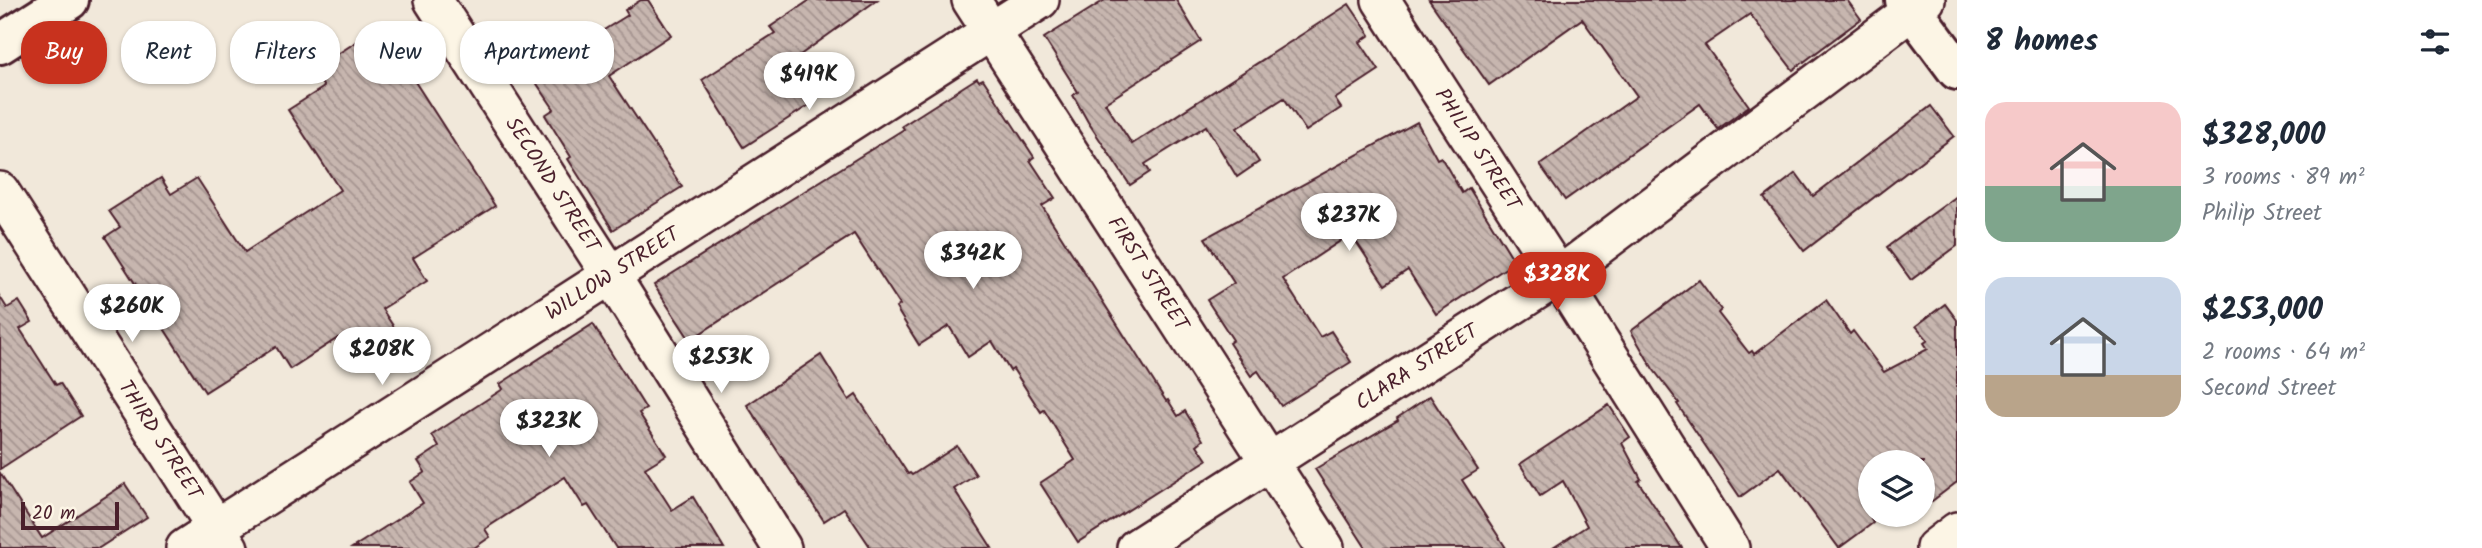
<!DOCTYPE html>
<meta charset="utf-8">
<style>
:root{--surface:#fff;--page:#f2f2f3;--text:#1f2937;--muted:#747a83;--accent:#c8321e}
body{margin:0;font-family:Kalam,sans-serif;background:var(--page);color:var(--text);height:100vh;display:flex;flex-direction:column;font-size:26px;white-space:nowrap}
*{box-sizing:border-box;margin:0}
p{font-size:23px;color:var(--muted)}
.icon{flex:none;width:38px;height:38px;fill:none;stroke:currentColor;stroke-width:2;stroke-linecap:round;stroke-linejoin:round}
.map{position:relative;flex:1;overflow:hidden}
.side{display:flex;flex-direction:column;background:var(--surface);width:525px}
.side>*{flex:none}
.guide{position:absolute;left:21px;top:21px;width:665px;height:63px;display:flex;gap:14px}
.fabs{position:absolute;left:1858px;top:450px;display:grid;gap:14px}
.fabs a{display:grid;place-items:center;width:77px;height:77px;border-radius:50%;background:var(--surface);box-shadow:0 2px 5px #0004;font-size:35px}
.scale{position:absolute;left:21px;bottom:18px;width:98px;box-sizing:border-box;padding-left:7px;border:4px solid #4a1f2b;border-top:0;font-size:19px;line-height:24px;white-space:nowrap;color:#4a1f2b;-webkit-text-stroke:5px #fcf5e5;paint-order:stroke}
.price{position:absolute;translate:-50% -60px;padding:0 16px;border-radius:24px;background:#fff;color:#222;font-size:23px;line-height:46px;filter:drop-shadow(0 2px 4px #0008)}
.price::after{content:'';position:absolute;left:50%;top:42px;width:21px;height:16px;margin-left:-10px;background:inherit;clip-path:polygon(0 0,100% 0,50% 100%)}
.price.active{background:var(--accent);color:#fff}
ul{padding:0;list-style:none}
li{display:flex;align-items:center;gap:21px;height:175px;padding:0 28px}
li span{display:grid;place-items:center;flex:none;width:196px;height:140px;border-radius:21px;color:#555}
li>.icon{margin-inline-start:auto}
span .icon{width:84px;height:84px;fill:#fffc;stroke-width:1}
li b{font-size:30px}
h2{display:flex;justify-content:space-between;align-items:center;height:84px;padding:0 28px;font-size:30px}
.pill{padding:0 24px;border-radius:28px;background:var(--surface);box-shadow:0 2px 5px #0004;font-size:24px;line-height:63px}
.pill.active{background:var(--accent);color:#fff}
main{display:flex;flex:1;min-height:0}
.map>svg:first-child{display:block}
.building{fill:url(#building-back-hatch);stroke:#4a1f2b;stroke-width:2}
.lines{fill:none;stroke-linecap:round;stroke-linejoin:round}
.street-casing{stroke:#4a1f2b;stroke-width:42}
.secondary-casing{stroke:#4a1f2b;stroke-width:44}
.primary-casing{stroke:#4a1f2b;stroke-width:44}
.street{stroke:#fcf5e5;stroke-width:37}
.secondary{stroke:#fcf5e5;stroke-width:38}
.primary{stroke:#fcf5e5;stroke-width:38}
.labels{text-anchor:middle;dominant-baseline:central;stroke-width:6;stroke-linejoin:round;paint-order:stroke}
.street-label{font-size:21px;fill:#4a1f2b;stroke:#fcf5e5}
</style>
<main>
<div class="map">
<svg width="1957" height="548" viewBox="0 0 1957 548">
<defs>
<pattern id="building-back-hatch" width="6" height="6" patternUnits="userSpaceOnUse" patternTransform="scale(1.75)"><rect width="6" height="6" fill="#c7b6af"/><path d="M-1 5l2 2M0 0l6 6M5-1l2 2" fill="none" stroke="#a4938f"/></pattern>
</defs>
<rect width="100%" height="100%" fill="#f1e8da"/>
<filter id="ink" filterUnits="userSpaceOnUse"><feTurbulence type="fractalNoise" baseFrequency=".0143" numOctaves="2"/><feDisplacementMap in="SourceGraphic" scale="14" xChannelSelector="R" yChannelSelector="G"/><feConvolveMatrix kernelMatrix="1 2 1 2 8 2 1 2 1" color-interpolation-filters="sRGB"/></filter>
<g filter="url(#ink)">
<g class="building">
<polygon points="641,0 648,0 671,35 609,76 682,187 613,230 568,159 571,157 545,115 554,109 531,75 628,15 625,10"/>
<polygon points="810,0 877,0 789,63 814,102 744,147 702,80 775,33 770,27"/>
<polygon points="1105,0 1176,0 1201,41 1105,103 1132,144 1349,4 1370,35 1360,42 1379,70 1335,99 1341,108 1306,131 1284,98 1237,128 1259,162 1237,177 1206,126 1145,164 1150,172 1130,185 1088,122 1073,95 1078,92 1044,38"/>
<polygon points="1429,0 1847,0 1861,19 1793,70 1750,14 1705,45 1749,106 1718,129 1700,104 1565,200 1540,165 1637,96 1582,19 1489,85"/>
<polygon points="364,37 375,54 390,43 495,206 413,258 427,281 382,309 401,338 356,366 338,338 290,369 276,347 205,392 105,237 120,227 109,211 161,178 171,194 197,178 245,252 340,190 288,110 324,87 313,70"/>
<polygon points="977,78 979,81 983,79 1034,157 1030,160 1055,198 1042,206 1166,401 1168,400 1178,416 1185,411 1203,440 1197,445 1207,460 1078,542 1040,483 1075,460 1044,410 1041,412 1013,369 1010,371 992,341 968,357 949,326 919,345 896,308 900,305 854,234 690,340 654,285 904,129 902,126"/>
<polygon points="1931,106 1954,136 1804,251 1764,198 1796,173 1813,196"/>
<polygon points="1417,122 1437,159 1441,157 1462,193 1469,188 1515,262 1436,314 1408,270 1385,285 1351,234 1283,279 1320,337 1331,331 1351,362 1281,406 1258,371 1251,376 1229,343 1233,340 1207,300 1234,283 1205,238"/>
<polygon points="1957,196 1957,246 1911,280 1887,247"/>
<polygon points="1699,280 1721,310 1718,313 1749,353 1752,351 1754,354 1826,300 1850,334 1853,331 1884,372 1928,349 1924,343 1928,340 1916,326 1945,304 1957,320 1957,482 1923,508 1923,462 1871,462 1871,519 1873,523 1839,548 1780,468 1740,497 1677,404 1679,403 1653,369 1631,331"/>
<polygon points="0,297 7,308 19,301 32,322 20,329 56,385 60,383 81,416 0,469"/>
<polygon points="593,324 646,409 639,413 666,455 645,468 672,510 693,497 724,548 616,548 588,505 584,507 565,477 485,529 490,537 474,548 352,548 423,503 410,482 425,472 418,461 439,447 432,435 503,389 500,384"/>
<polygon points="821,355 849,400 856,395 908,474 910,473 912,475 957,446 976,475 954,489 992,548 871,548 844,508 824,521 747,405"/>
<polygon points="1430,396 1478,470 1462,480 1506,548 1366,548 1315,469 1398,420 1397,418"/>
<polygon points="1609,405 1630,437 1622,443 1641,479 1638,481 1682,548 1553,548 1587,526 1563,481 1540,496 1520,464"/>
<polygon points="0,473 42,538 125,484 147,517 99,548 0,548"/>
</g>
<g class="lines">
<defs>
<g id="street">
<path id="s1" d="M 433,0 L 610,274 L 782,548"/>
<path id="s2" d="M 971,0 L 1325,548"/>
<path id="s3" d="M 1381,0 L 1559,276 L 1730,548"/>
<path id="s4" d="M 0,191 L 229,548"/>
<path id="s5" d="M 185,548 L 1040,0"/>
<path id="s6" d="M 1136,548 L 1559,276 L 1926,0"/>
<polyline points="1935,548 1957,531"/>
</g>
<polyline id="secondary" points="1905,0 1957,70"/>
<polyline id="primary" points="0,44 69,0"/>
</defs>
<use href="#street" class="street-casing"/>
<use href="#secondary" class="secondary-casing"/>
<use href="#primary" class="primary-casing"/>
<use href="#street" class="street"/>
<use href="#secondary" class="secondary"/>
<use href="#primary" class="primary"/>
</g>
</g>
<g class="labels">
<g class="street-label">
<text stroke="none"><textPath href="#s3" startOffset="178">PHILIP STREET</textPath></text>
<text stroke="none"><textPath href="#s1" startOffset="220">SECOND STREET</textPath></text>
<text stroke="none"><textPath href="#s5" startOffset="508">WILLOW STREET</textPath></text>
<text stroke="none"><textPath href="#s2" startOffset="326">FIRST STREET</textPath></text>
<text stroke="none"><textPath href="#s6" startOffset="334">CLARA STREET</textPath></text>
<text stroke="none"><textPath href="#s4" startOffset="296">THIRD STREET</textPath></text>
</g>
</g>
</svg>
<div class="fabs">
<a><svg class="icon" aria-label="layers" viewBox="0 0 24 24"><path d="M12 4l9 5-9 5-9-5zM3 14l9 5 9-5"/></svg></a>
</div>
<div class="scale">20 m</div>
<b class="price" style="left:809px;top:112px">$419K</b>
<b class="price" style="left:1349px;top:253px">$237K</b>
<b class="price" style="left:973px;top:291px">$342K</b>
<b class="price active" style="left:1557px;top:312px">$328K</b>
<b class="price" style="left:132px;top:344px">$260K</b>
<b class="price" style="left:382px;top:387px">$208K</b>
<b class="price" style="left:721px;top:395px">$253K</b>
<b class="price" style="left:549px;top:459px">$323K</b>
<div class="guide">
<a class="pill active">Buy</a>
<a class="pill">Rent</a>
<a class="pill">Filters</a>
<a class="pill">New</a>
<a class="pill">Apartment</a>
</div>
</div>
<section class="side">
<h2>8 homes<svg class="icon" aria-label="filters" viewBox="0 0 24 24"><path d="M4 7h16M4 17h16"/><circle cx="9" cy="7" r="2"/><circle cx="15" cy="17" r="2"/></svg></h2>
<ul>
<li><span style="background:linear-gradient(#f6c9c9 60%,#7fa58c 0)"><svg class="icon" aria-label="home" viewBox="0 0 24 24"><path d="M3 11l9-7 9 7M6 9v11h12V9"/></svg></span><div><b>$328,000</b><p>3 rooms · 89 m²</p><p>Philip Street</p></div></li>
<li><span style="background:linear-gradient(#c9d6e8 70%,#b9a48a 0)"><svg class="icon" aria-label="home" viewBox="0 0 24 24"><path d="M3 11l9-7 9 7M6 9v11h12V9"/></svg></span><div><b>$253,000</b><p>2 rooms · 64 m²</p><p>Second Street</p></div></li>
</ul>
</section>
</main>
